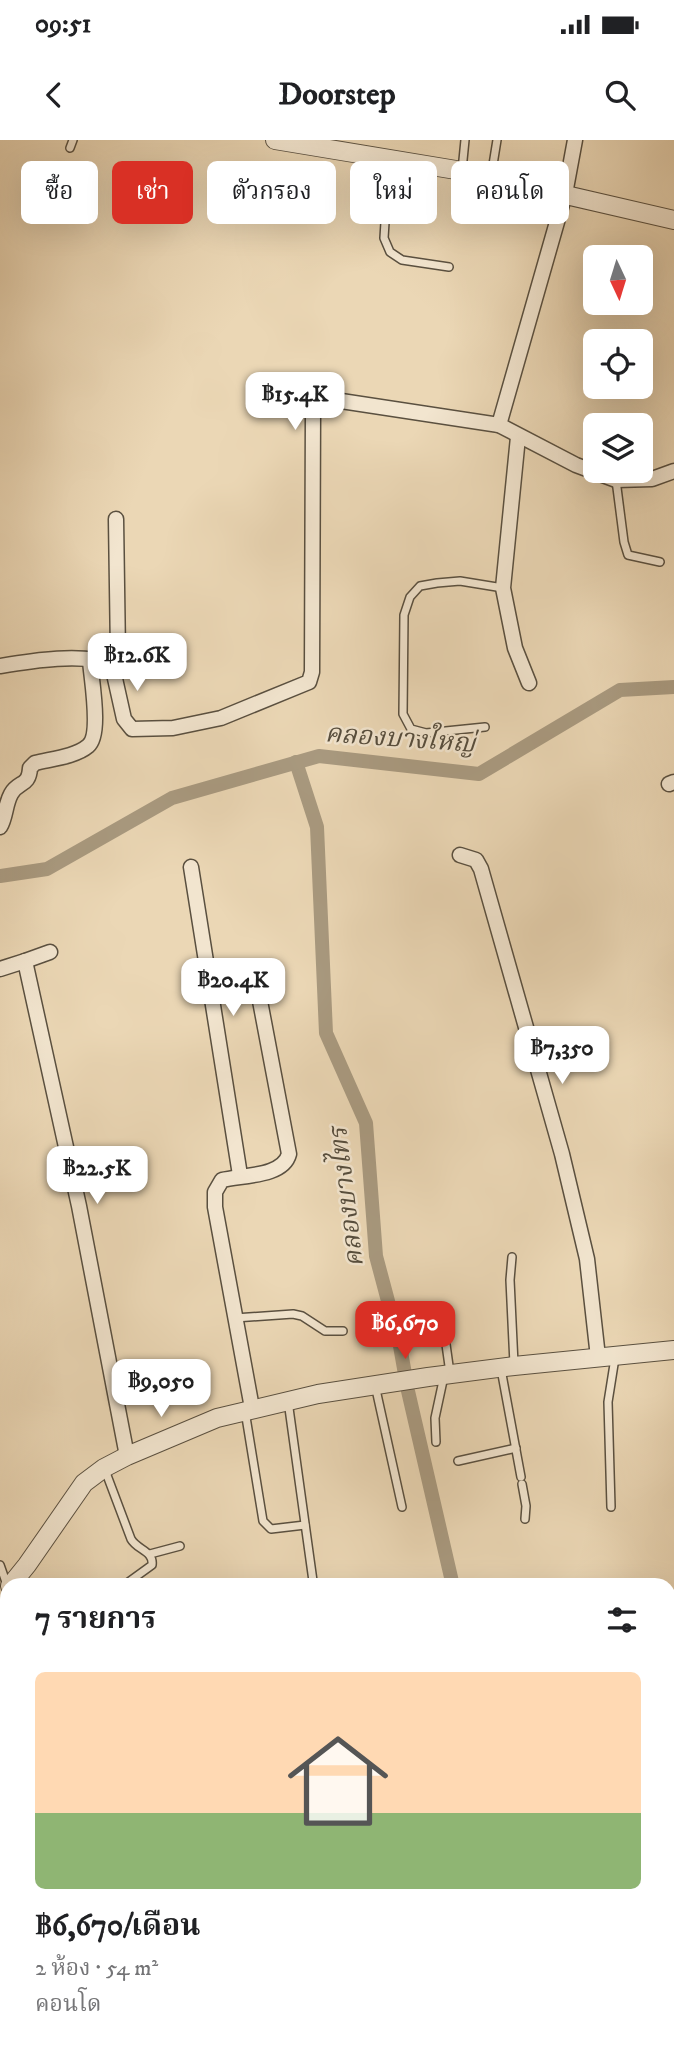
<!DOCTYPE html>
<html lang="th">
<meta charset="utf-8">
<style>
:root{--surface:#fff;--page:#f6f6f6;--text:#202124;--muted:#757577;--accent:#d93025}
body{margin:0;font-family:"IM FELL DW Pica","Noto Serif Thai",serif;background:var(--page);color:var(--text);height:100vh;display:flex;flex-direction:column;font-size:26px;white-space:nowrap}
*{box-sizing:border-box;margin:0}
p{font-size:23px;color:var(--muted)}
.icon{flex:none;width:38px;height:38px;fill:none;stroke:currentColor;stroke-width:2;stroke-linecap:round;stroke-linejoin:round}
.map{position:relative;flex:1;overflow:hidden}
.side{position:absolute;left:0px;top:1438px;width:676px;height:471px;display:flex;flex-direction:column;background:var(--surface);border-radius:21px 21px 0 0;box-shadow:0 7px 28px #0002}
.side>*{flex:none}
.banner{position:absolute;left:21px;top:21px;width:634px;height:63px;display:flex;gap:14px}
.needle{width:46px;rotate:176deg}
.tools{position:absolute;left:583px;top:105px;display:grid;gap:14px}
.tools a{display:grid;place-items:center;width:70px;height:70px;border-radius:10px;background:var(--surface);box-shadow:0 7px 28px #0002;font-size:35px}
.price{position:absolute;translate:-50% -60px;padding:0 16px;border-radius:14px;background:#fff;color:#222;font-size:23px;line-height:46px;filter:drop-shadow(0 2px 4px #0008)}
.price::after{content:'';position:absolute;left:50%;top:42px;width:21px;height:16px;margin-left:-10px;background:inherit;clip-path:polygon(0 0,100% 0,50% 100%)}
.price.current{background:var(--accent);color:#fff}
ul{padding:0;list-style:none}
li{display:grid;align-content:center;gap:14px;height:371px;padding:0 35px}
li span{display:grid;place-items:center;height:217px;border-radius:10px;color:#555}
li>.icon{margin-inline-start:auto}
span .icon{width:126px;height:126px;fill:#fffc;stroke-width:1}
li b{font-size:30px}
h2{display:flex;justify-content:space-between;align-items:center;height:84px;padding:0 35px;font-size:30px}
.pill{padding:0 24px;border-radius:10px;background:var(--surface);box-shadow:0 7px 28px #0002;font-size:24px;line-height:63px}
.pill.current{background:var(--accent);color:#fff}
.status{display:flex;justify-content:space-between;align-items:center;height:49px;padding:0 35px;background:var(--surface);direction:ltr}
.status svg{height:19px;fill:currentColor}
header{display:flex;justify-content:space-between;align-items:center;height:91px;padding:0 35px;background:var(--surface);font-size:32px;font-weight:800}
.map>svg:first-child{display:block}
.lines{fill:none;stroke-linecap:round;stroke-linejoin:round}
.canal{stroke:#a99a80;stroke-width:14}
.service-casing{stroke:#5a5040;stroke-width:10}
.minor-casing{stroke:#5a5040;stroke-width:17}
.tertiary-casing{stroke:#5a5040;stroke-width:20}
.service{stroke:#f2e5cf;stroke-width:7}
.minor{stroke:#f2e5cf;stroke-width:14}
.tertiary{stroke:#f2e5cf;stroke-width:18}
.labels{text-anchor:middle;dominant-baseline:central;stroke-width:5;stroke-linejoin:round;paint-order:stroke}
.water-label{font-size:26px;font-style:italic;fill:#564d3d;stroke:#f2e5cf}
</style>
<div class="status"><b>09:51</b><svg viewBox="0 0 49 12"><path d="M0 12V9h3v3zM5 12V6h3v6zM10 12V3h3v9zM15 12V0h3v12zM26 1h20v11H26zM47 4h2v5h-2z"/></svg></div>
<header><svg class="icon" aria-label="back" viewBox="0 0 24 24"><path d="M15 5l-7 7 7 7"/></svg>Doorstep<svg class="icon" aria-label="search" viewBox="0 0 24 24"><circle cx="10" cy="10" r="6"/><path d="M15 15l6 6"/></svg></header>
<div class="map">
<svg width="674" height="1909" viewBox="0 0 674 1909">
<rect width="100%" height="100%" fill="#ebd7b5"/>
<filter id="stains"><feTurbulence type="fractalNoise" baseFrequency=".00286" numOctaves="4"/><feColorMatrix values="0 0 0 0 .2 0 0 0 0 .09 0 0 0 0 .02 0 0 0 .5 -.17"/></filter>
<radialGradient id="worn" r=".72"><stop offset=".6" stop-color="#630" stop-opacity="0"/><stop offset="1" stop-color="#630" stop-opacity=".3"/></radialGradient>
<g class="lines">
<g class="canal">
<polyline points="296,622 317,687 326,893 366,983 376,1116 400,1206 408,1251 453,1446"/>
<polyline points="0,736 47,729 172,658 319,616 479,634 620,550 674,547"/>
<polyline points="562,1902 563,1909"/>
</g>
<defs>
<g id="service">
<polyline points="70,8 73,0"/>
<polyline points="389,19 384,98 390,112 402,120 449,127"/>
<polyline points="462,30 465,0"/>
<polyline points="491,37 497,0"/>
<polyline points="616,340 624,402 628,415 660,422"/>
<polyline points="485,587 426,593 411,589 403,574 404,475 410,457 420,446 437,443 460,441 503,448"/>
<polyline points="512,1117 510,1140 514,1224"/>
<polyline points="442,1176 450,1233"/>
<polyline points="235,1178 293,1174 302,1176 325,1191 343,1191"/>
<polyline points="501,1229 521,1337"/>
<polyline points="375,1245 402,1367"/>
<polyline points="288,1261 313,1441"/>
<polyline points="245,1271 263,1381 271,1389 305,1385"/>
<polyline points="436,1302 435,1278 444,1236"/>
<polyline points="458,1321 516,1308"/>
<path d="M 105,1330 L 131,1399 C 137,1410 154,1411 152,1425 L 123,1446"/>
<polyline points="522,1344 526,1366 525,1379"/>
<polyline points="611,1367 608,1262 615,1218"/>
<polyline points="150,1414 180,1406"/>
<polyline points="0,1425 7,1445"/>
<polyline points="0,1590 7,1586"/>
<polyline points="0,1757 7,1755"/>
</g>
<g id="minor">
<polyline points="499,285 565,54 575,0"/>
<polyline points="518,297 503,448 515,508 529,543"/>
<polyline points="112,525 118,514 116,379"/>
<path d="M 0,526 C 30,521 85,512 112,525 L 124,579 L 132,589 L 173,588 L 221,578 L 309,542 L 312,532 L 313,268 L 321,261 L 328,259 L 499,285 L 576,325 L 616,340 L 652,339 L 674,331"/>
<polyline points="669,644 674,642"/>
<path d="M 0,687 C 6,677 5,665 11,654 C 18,641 29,647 30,628 L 35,623 C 50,619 75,617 88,606 C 102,595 91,538 90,520"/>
<polyline points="460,715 476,720 481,729 562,1014 587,1119 598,1217"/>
<polyline points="191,727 240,1035"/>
<polyline points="50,812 25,821 79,1066 127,1316"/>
<polyline points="0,829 25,821"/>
<path d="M 252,1268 L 215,1067 L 215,1052 L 222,1040 C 242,1035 283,1037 289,1014 L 260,861 L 270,838"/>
<polyline points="0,1467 7,1468"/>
<polyline points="0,1529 7,1542"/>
<polyline points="668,1703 674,1702"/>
<polyline points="0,1856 7,1854"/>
<polyline points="107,1902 109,1909"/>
<polyline points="378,1902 380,1909"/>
<polyline points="480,1902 482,1909"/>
<polyline points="311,1909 338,1902"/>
</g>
<g id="tertiary">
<polyline points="275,0 462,31 674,80"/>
<polyline points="10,1446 27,1425 84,1343 104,1328 127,1316 217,1278 318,1254 428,1237 514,1226 674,1210"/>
</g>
</defs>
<use href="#service" class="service-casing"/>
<use href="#minor" class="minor-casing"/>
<use href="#tertiary" class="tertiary-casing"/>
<use href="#service" class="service"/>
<use href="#minor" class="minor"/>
<use href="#tertiary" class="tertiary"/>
</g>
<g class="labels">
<g class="water-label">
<text transform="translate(400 599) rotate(4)">คลองบางใหญ่</text>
<text transform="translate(347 1057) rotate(-97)">คลองบางไทร</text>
</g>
</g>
<rect width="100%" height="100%" filter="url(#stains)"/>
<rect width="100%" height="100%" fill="url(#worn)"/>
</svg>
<div class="tools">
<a><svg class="needle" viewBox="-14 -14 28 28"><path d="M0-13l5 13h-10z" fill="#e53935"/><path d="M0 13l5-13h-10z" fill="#757577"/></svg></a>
<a><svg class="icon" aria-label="locate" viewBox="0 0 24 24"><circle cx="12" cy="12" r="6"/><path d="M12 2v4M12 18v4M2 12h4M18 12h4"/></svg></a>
<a><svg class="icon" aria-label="layers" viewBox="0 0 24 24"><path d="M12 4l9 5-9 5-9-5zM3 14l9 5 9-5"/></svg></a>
</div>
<b class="price" style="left:295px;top:292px">฿15.4K</b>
<b class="price" style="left:137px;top:553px">฿12.6K</b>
<b class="price" style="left:233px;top:878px">฿20.4K</b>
<b class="price" style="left:562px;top:946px">฿7,350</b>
<b class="price" style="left:97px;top:1066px">฿22.5K</b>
<b class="price current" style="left:405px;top:1221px">฿6,670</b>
<b class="price" style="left:161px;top:1279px">฿9,050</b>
<div class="banner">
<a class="pill">ซื้อ</a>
<a class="pill current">เช่า</a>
<a class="pill">ตัวกรอง</a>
<a class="pill">ใหม่</a>
<a class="pill">คอนโด</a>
</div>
<section class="side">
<h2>7 รายการ<svg class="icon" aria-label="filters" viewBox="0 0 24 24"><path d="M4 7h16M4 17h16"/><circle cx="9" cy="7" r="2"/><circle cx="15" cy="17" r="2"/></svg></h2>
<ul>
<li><span style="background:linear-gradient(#ffd9b3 65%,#8fb573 0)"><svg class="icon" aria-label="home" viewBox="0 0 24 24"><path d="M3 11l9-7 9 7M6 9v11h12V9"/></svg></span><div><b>฿6,670/เดือน</b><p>2 ห้อง · 54 m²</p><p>คอนโด</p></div></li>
</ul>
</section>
</div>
